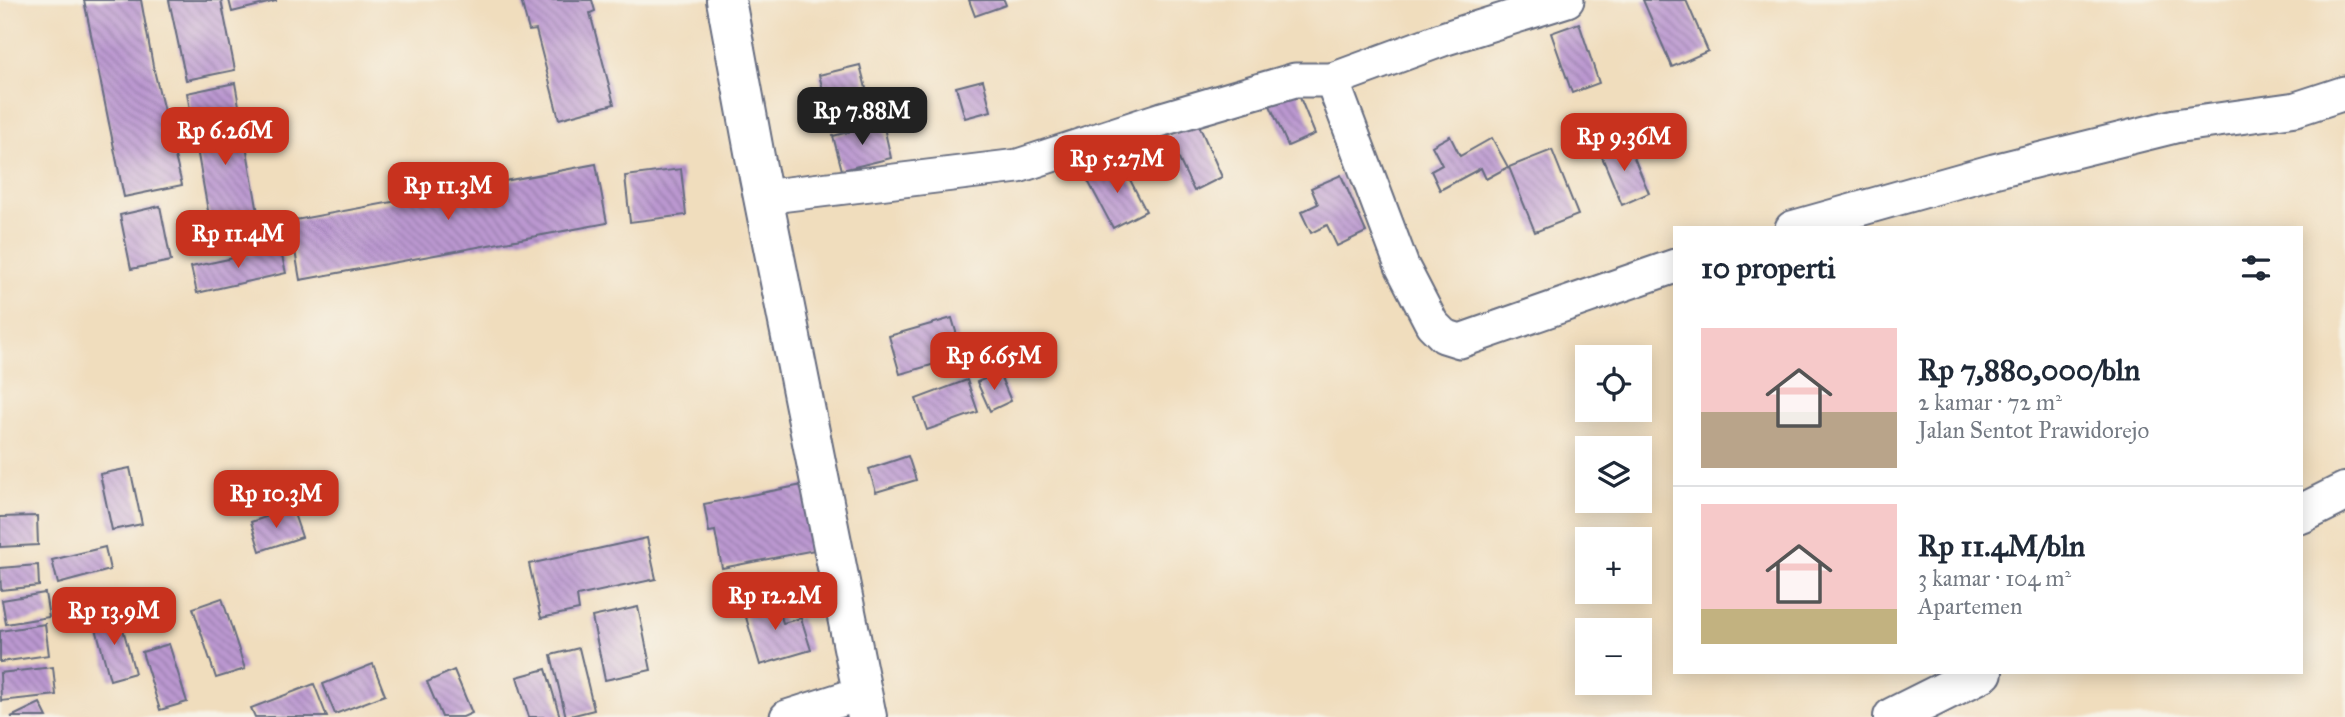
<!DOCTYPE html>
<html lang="id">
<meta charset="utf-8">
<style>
:root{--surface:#fff;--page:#f2f2f3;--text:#1f2937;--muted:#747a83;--line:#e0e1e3;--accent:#c8321e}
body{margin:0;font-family:"IM FELL Great Primer",serif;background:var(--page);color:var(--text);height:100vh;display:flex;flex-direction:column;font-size:26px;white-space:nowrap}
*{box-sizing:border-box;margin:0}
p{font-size:23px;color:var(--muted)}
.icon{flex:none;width:38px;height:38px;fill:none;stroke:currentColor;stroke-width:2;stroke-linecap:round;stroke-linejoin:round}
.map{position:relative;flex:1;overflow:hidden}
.panel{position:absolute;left:1673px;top:226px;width:630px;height:448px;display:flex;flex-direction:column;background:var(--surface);border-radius:0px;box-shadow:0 4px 18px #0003}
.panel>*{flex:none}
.controls{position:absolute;left:1575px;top:345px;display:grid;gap:14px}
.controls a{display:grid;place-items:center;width:77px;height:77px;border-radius:0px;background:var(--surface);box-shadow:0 4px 18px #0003;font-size:35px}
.price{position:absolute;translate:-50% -60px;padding:0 16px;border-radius:14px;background:var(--accent);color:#fff;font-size:23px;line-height:46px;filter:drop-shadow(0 2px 4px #0008)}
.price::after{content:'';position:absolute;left:50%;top:42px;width:21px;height:16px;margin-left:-10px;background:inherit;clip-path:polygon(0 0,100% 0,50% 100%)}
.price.active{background:#222;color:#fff}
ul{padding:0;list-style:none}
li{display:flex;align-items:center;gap:21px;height:175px;padding:0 28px}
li+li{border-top:2px solid var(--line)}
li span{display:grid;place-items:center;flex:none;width:196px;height:140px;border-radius:0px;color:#555}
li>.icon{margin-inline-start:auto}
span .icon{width:84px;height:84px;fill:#fffc;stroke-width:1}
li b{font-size:30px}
h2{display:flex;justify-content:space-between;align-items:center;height:84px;padding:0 28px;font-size:30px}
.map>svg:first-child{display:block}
.building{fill:url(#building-back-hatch)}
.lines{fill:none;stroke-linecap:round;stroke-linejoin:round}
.street-casing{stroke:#666c7f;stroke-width:37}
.secondary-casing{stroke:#666c7f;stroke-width:42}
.street{stroke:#fff;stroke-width:33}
.secondary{stroke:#fff;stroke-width:38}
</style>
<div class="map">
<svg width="2345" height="717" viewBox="0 0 2345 717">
<defs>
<pattern id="building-back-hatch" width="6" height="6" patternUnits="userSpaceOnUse" patternTransform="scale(1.75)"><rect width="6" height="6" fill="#bb98d0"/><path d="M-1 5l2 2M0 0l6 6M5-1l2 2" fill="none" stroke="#977cac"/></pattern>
</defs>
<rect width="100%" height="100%" fill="#f7f3e8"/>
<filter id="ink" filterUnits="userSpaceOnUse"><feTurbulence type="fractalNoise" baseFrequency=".0143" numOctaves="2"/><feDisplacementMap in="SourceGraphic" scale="14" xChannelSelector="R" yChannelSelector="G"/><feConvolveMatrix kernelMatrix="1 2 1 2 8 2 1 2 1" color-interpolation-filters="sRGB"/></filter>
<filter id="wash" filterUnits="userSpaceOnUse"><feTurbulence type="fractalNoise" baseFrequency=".00686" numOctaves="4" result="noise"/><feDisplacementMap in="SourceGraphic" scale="28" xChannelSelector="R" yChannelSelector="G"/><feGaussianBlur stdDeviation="1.57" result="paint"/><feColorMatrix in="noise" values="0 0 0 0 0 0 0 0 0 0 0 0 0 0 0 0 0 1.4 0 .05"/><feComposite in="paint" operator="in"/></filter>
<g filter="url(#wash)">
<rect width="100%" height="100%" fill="#f0ddbd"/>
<g id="blocks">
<g class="building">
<polygon points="84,0 141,0 153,66 182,185 124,197"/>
<polygon points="169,0 221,0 235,70 186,80"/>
<polygon points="229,0 276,0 276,1 232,12"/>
<polygon points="521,0 592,0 595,11 590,13 614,104 559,119 536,30 529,31"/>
<polygon points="969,0 1004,0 1006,5 975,16"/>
<polygon points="1643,0 1686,0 1708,51 1672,67"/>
<polygon points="1579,23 1599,83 1572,93 1551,33"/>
<polygon points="860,65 869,100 829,111 819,75"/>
<polygon points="983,80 991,111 965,118 956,87"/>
<polygon points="235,83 263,241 215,250 187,93"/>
<polygon points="1296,88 1315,134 1288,146 1268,101"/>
<polygon points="883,123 891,158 842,170 833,136"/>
<polygon points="1198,123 1222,177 1194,191 1168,136"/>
<polygon points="1450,136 1460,156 1492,138 1508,167 1486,179 1481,168 1440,190 1431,171 1442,165 1432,146"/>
<polygon points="1627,141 1649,193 1622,205 1600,152"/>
<polygon points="1552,150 1578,215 1535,232 1509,167"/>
<polygon points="1121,162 1146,211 1113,228 1087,179"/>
<polygon points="596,164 607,223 300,280 290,221"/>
<polygon points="681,169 686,215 630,222 625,176"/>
<polygon points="1341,175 1366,232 1337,246 1327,225 1311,233 1301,212 1318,204 1311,188"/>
<polygon points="160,206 171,261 131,269 120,215"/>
<polygon points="280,248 286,273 197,293 191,267"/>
<polygon points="952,318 963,356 900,374 889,336"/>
<polygon points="999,373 1011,401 990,411 977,382"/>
<polygon points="967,380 978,412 927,430 916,399"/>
<polygon points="908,456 916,480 876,492 869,469"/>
<polygon points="130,468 142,524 112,530 100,474"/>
<polygon points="813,483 825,548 722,568 715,531 709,532 704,504"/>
<polygon points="292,508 302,537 260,551 251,522"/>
<polygon points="37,516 38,545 0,547 0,517"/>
<polygon points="647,538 656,579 577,596 579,610 541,618 529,564"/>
<polygon points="105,547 110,570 58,584 52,560"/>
<polygon points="38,565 39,586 1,590 0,568"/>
<polygon points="45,593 49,617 6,624 2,600"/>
<polygon points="775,596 783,623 801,618 811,650 760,665 743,607"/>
<polygon points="222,598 245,669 216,678 193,608"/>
<polygon points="638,607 651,670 605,680 592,617"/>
<polygon points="119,614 135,673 110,680 94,621"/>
<polygon points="45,624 49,655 0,662 0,631"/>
<polygon points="169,644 187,702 160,710 142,652"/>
<polygon points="579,648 594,710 566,717 551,655"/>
<polygon points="373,664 385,695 335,714 323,684"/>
<polygon points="53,667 56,695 1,701 0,673"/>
<polygon points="546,669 560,717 529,717 517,677"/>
<polygon points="454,670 472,713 463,717 442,717 427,682"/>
<polygon points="314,684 327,717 255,717 251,708"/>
<polygon points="40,703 47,717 11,717"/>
</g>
</g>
</g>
<g filter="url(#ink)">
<use href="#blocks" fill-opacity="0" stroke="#666c7f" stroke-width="2"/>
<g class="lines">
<defs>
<g id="street">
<polyline points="1332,80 1446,38 1567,0"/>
<polyline points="763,197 1018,166 1162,119 1295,80 1332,80 1402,266 1432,324 1444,336 1460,341 1675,266"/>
<polyline points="1792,228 1994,171 2175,126 2296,109 2345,93"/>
<polyline points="787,717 862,693"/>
</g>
<g id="secondary">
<polyline points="726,0 755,157 867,717"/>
<polyline points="2301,514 2345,492"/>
<polyline points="1893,717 1983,672"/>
</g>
</defs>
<use href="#street" class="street-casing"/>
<use href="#secondary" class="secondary-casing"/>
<use href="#street" class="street"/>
<use href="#secondary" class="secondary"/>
</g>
</g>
</svg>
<div class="controls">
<a><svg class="icon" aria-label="locate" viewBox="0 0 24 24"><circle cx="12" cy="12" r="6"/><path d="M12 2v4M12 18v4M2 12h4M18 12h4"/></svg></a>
<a><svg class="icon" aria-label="layers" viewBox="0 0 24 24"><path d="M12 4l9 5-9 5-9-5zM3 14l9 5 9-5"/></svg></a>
<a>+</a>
<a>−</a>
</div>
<b class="price active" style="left:862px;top:147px">Rp 7.88M</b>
<b class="price" style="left:225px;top:167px">Rp 6.26M</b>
<b class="price" style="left:1624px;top:173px">Rp 9.36M</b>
<b class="price" style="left:1117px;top:195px">Rp 5.27M</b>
<b class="price" style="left:448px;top:222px">Rp 11.3M</b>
<b class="price" style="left:238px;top:270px">Rp 11.4M</b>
<b class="price" style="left:994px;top:392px">Rp 6.65M</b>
<b class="price" style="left:276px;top:530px">Rp 10.3M</b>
<b class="price" style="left:775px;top:632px">Rp 12.2M</b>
<b class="price" style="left:114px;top:647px">Rp 13.9M</b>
<section class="panel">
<h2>10 properti<svg class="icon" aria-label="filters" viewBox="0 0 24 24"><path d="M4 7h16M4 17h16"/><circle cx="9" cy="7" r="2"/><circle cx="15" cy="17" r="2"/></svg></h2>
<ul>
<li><span style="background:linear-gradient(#f6c9c9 60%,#b9a48a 0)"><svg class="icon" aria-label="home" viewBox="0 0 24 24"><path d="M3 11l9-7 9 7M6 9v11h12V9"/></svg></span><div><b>Rp 7,880,000/bln</b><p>2 kamar · 72 m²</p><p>Jalan Sentot Prawidorejo</p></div></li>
<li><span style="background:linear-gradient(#f6c9c9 75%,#c2b280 0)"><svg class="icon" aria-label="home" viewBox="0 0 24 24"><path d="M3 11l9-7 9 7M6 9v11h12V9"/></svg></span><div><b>Rp 11.4M/bln</b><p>3 kamar · 104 m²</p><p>Apartemen</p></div></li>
</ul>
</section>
</div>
